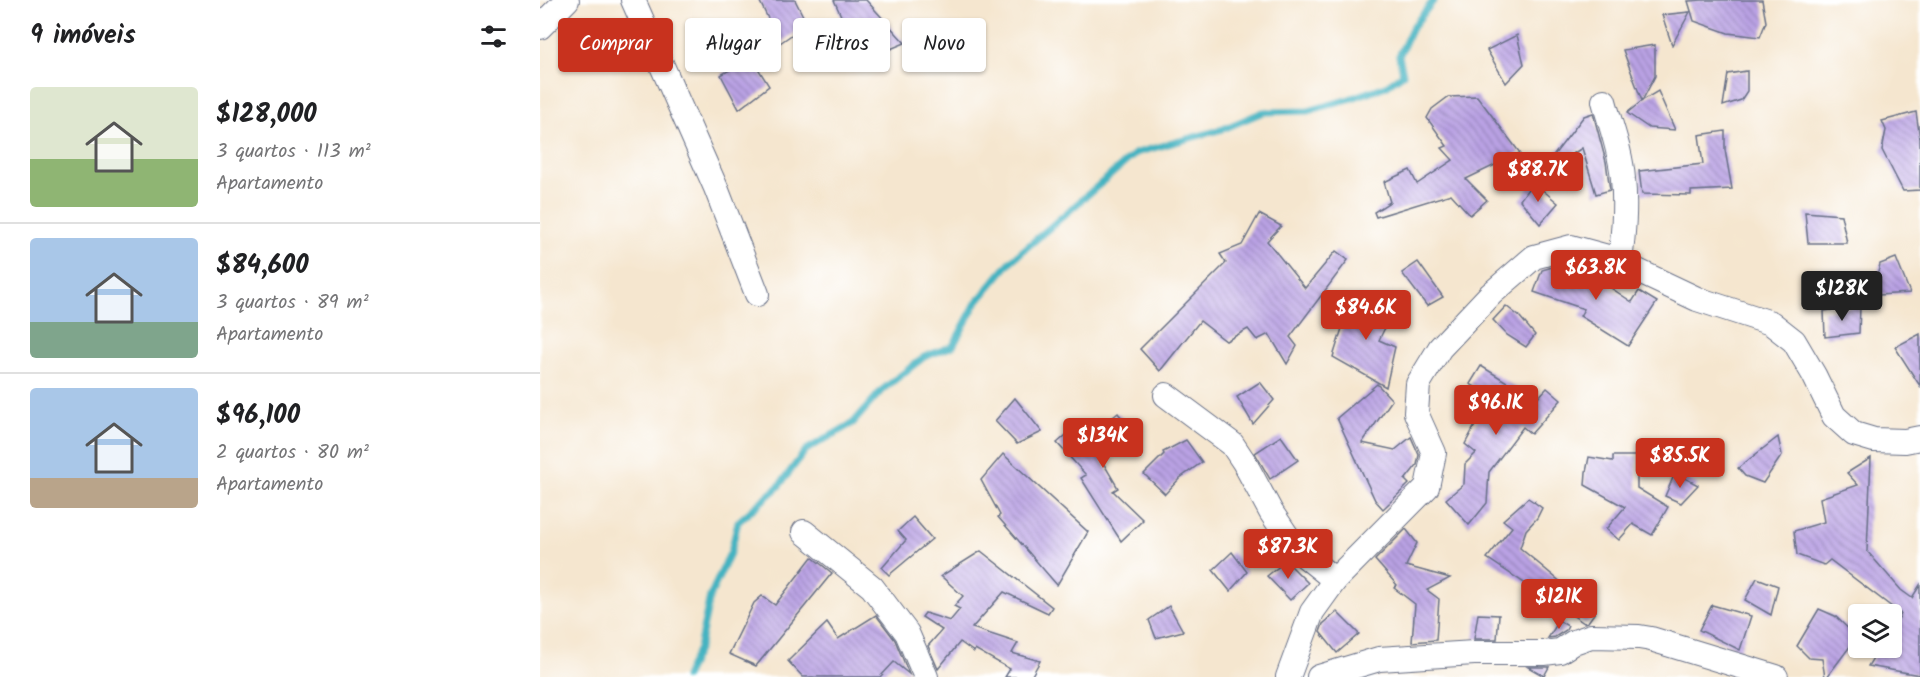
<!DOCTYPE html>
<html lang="pt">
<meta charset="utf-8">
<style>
:root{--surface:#fff;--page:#f2f2f2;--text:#202124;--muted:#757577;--line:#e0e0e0;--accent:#c8321e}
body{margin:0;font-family:Kalam,sans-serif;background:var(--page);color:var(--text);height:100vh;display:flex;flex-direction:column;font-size:22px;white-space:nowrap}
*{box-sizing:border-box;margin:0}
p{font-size:20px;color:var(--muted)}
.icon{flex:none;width:33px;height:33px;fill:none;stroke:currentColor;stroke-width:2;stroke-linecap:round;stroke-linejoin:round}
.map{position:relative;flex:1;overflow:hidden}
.panel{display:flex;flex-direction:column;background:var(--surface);width:540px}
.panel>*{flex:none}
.hud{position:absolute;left:18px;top:18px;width:570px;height:54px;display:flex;gap:12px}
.buttons{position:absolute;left:1308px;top:604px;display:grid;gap:12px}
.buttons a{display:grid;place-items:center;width:54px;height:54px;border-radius:6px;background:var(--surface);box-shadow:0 2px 4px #0004;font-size:30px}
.price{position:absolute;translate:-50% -51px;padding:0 14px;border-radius:6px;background:var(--accent);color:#fff;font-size:20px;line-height:39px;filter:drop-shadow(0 2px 3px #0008)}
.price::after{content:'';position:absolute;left:50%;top:36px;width:18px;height:14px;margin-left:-9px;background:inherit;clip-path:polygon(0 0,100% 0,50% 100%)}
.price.active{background:#222;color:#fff}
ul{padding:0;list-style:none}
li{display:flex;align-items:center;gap:18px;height:150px;padding:0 30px}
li+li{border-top:2px solid var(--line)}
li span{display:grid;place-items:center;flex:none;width:168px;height:120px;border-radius:6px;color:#555}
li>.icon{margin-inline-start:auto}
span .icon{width:72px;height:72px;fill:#fffc;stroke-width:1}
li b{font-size:26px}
h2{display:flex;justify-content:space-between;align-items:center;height:72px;padding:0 30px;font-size:26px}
.chip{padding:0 21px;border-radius:6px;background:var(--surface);box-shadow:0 2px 4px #0004;font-size:21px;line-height:54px}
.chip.active{background:var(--accent);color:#fff}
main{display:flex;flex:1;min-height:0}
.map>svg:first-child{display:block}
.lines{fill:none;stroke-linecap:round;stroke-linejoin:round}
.stream{stroke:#45b3c1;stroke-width:7}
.building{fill:url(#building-back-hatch)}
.street-casing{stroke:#676f86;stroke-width:26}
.street{stroke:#fff;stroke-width:24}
</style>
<main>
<section class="panel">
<h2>9 imóveis<svg class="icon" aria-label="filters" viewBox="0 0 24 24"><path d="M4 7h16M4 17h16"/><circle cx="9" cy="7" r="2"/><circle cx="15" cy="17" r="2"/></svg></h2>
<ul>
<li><span style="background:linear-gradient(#dfe7d0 60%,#8fb573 0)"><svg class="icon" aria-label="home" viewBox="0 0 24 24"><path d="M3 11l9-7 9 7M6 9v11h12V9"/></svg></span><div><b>$128,000</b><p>3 quartos · 113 m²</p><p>Apartamento</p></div></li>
<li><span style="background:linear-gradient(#a9c7e8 70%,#7fa58c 0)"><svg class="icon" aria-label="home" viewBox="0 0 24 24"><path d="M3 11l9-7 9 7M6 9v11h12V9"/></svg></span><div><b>$84,600</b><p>3 quartos · 89 m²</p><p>Apartamento</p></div></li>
<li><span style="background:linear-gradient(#a9c7e8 75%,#b9a48a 0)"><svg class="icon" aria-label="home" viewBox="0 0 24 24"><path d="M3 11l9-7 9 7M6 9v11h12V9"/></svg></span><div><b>$96,100</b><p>2 quartos · 80 m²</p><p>Apartamento</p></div></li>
</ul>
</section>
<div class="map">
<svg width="1380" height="677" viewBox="0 0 1380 677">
<defs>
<pattern id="building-back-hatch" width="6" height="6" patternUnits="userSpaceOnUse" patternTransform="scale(1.5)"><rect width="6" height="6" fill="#baa2e4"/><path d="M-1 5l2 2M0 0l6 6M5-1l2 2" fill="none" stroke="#9684bc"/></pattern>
</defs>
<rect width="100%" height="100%" fill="#fff"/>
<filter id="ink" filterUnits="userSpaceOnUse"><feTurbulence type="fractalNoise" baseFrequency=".0167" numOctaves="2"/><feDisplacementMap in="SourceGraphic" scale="12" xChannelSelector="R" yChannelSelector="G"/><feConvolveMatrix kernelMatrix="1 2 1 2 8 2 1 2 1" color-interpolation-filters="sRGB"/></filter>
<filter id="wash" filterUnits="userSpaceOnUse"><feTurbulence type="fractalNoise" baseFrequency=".008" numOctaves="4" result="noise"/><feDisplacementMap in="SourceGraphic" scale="24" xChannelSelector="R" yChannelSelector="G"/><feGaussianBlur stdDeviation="1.35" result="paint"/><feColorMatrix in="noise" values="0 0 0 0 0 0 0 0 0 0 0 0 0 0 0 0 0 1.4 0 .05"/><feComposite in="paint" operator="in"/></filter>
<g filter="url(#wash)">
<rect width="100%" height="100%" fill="#f5e6cf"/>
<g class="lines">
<polyline class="stream" points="145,677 159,648 170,596 191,551 198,522 239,486 266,450 313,423 342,390 384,357 413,346 436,303 471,261 596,153 683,129 723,112 768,111 809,99 846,86 863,74 859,56 872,28 894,0"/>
</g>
<g id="blocks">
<g class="building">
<polygon points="219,0 255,0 267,24 240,43"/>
<polygon points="294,0 326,0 365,43 321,61"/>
<polygon points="1162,0 1222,0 1226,22 1220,37 1188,33 1154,21 1148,1"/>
<polygon points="1150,12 1132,45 1122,15"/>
<polygon points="977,35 984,64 966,83 947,50"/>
<polygon points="1115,45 1115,76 1102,101 1083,50"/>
<polygon points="211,57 229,86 199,109 181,75"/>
<polygon points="1207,71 1207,91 1201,100 1183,106 1188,74"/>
<polygon points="1118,91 1135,130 1109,128 1087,113 1103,100"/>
<polygon points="937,96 980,153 926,179 947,200 930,215 911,194 836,217 834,212 850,202 844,182 870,170 877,184 913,160 902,148 907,146 887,118 892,109 908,97"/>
<polygon points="1376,112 1380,139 1380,190 1363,191 1342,150 1346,130 1342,121"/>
<polygon points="1053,113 1066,162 1070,190 1056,194 1042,148 1003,173 1001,172 1044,116"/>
<polygon points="1185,131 1185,150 1192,189 1151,191 1151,195 1102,194 1099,171 1163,164 1159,135"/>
<polygon points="993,182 1018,203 1000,224 980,200"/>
<polygon points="1265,212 1301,215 1307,243 1268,243"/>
<polygon points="719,214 741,226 727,241 765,288 796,251 808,260 750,337 757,346 747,364 729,334 717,340 708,329 686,341 660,321 620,371 600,349 686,263 680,254 702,245"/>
<polygon points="1356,258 1370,293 1338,295 1336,281 1340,264"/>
<polygon points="878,262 903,297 887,306 862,273"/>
<polygon points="1023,264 1047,272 1092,302 1099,291 1117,302 1088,346 1040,316 1044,309 994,292 1002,270"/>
<polygon points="820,296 853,311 839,340 855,347 846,387 793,357 804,322"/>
<polygon points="966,306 980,317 995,335 986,347 967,335 953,320"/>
<polygon points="1320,306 1319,333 1285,337 1284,311"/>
<polygon points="1380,334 1380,386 1355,347"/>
<polygon points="941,366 996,400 1007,388 1021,400 991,434 983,427 949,472 947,503 929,525 906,499 924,484 925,464 936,453 925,444 951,396 930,384"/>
<polygon points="720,382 734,400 713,424 697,397"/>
<polygon points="837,384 852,400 822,443 855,450 871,437 879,455 877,465 865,480 869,484 843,509 835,500 797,418"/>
<polygon points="475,398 502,432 477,444 455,421"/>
<polygon points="578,413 595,435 562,461 578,488 573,491 603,520 581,541 541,478 546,475 517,443 540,423 551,435"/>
<polygon points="741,436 758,460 730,479 715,453"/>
<polygon points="1238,437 1242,455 1223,483 1205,476 1198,468"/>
<polygon points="646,440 662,462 640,478 625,494 604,474 624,454 623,452"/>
<polygon points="463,454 548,532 517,585 458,517 460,515 441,480"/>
<polygon points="1073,456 1097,456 1097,488 1128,507 1112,535 1093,524 1079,540 1066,529 1085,507 1045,485 1046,472 1049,457 1073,461"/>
<polygon points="1331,458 1327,551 1361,590 1372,598 1380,585 1380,675 1328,666 1339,648 1352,648 1352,629 1361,614 1290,560 1284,565 1257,555 1254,531 1284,522 1280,498 1318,485 1307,473"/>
<polygon points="1135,473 1158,485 1141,503 1125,496"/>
<polygon points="988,498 994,502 995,500 994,502 1002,508 997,518 986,530 980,548 1029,589 1028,591 1056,611 1048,622 1044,623 947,558 972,527 963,520"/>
<polygon points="373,517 392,539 349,575 342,568 366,540 358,531"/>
<polygon points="866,529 877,543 866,566 910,578 887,590 899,599 896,640 872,642 875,604 854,588 857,585 835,560"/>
<polygon points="441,551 512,607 508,613 464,592 432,628 478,643 472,653 500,661 491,677 465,677 470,669 435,649 434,652 420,642 398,669 388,646 402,630 382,617 385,613 410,621 420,609 414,606 423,596 401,576"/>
<polygon points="692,552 707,572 690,591 673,570"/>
<polygon points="272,557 292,573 216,666 189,654 214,603 222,596 235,605"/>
<polygon points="746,561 768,583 750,600 727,576"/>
<polygon points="1217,578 1238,586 1231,615 1205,600"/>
<polygon points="1172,605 1211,616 1200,650 1159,630"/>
<polygon points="629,606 643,631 616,638 609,620"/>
<polygon points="1279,609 1295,616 1317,637 1287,677 1285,677 1282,659 1269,658 1257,646"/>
<polygon points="797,612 819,634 797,653 780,632 783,624"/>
<polygon points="938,614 959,615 957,639 934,639"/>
<polygon points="336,615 355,640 369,674 354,662 340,677 263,677 248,661 287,623 298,639"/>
<polygon points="1019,621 1028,626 1026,630 1015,637 1008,638"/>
<polygon points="988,667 1009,667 1004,676"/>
</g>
</g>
</g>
<g filter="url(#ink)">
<use href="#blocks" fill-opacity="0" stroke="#676f86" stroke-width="1.5"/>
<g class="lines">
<defs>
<g id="street">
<polyline points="93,0 176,188 217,294"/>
<polyline points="0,27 27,0"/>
<path d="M 1064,101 C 1071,127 1081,152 1083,179 C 1086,207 1083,235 1080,263"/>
<polyline points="626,395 692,444 704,462 731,512 755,548 795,580"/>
<polyline points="264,532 332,587 367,633 386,677"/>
<polyline points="748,677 772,612 795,580 887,487 894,453 876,413 878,384 900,348 951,294 994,257 1031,247 1068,257 1157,299 1231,323 1254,341 1274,375 1294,416 1314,434 1334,440 1365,441 1380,438"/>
<polyline points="779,677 839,659 934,653 1004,653 1020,651 1034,642 1051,636 1099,637 1111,639 1236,677"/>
</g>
</defs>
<use href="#street" class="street-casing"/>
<use href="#street" class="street"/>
</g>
</g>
</svg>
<div class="buttons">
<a><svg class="icon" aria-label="layers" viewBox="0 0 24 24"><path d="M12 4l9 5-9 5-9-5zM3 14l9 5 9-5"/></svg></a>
</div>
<b class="price" style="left:998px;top:203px">$88.7K</b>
<b class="price" style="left:1056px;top:301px">$63.8K</b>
<b class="price active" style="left:1302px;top:322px">$128K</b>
<b class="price" style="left:826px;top:341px">$84.6K</b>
<b class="price" style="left:956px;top:436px">$96.1K</b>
<b class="price" style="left:563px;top:469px">$134K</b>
<b class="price" style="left:1140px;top:489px">$85.5K</b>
<b class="price" style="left:748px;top:580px">$87.3K</b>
<b class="price" style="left:1019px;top:630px">$121K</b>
<div class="hud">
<a class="chip active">Comprar</a>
<a class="chip">Alugar</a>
<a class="chip">Filtros</a>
<a class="chip">Novo</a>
</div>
</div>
</main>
